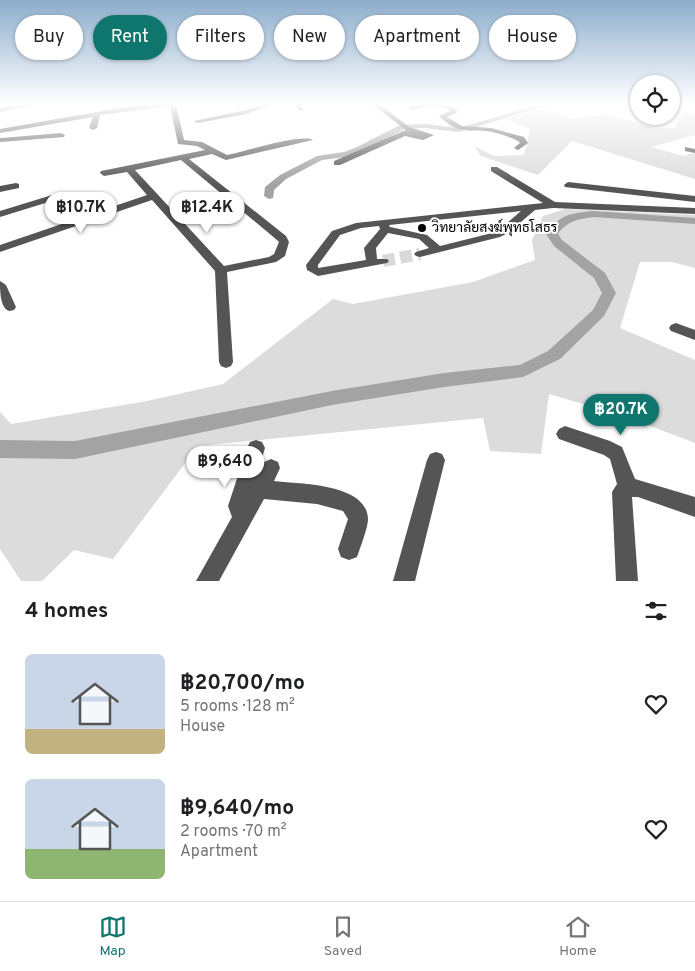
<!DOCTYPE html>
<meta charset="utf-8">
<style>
:root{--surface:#fff;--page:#f6f6f6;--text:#202124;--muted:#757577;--line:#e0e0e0;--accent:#0f766e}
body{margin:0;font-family:Overpass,Sarabun,sans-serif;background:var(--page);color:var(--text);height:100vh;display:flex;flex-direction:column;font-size:19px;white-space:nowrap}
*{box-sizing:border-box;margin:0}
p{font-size:16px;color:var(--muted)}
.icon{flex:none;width:28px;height:28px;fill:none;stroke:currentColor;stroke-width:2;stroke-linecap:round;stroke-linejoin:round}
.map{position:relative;height:581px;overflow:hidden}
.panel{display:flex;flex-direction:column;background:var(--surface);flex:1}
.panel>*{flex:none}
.banner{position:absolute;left:15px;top:15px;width:665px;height:45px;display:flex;gap:10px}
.controls{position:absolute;left:630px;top:75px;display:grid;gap:10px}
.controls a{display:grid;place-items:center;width:50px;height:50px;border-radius:50%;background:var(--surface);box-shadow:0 1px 4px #0004;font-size:25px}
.price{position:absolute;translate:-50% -42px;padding:0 11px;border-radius:18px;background:#fff;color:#222;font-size:16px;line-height:32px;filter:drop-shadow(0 1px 2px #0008)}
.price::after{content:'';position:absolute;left:50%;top:30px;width:15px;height:11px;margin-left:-8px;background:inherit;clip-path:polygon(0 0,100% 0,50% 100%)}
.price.selected{background:var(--accent);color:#fff}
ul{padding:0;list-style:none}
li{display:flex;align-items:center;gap:15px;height:125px;padding:0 25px}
li span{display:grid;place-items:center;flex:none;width:140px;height:100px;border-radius:8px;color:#555}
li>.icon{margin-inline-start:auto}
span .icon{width:60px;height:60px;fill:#fffc;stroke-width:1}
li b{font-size:21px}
h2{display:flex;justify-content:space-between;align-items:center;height:60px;padding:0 25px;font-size:21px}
.tag{padding:0 18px;border-radius:22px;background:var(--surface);box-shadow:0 1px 4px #0004;font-size:18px;line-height:45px}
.tag.selected{background:var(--accent);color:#fff}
.tabs{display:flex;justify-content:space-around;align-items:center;height:70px;border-top:1px solid var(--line);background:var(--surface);font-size:14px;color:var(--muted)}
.tabs a{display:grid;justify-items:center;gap:2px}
.tabs .selected{color:var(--accent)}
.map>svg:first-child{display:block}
.green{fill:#dcdcdc}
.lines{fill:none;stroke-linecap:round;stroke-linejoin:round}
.canal{fill:#a3a3a3;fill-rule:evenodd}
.minor-tunnel{stroke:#d9d9d9;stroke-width:12;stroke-dasharray:12 5.5;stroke-linecap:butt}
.minor{fill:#555;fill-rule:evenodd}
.poi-dot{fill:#000;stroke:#fff;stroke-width:2}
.labels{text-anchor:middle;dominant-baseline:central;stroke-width:4;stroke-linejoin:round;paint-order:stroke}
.poi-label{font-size:14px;fill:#000;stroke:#fff;text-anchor:start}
</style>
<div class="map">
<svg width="695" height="581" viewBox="0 0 695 581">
<rect width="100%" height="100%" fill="#fff"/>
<g class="green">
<polygon points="542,108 571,119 605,114 654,128 675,128 679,118 686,112 695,115 695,135 651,147 683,156 695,152 695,179 572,141 538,175 481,156 474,146 494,156 524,155 530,129 504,119"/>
<polygon points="565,209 695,215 695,268 672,262 640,262 620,328 695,360 695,443 627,417 549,394 541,454 490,451 483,418 198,446 113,559 74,550 42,581 21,581 0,549 0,412 11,424 147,401 223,384 333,299 353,304 473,282 535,260 532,240 543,216"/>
</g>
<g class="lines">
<g class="canal">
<polygon points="541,104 551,104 459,132 425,128 405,129 363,151 346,157 322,160 286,179 274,190 273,198 269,199 264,196 265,187 280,175 317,156 344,152 357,147 400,125 425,124 459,128"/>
<path d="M 594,211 L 695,218 L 695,224 L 594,217 C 578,219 567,221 558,234 L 562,240 L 605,273 L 616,293 L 604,316 L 560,359 L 523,377 L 444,387 L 332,405 L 75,459 L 0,458 L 0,440 L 75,441 L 332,391 L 444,373 L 520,365 L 548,351 L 593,310 L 602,293 L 594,278 L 554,246 L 546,234 C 560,214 571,213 594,211 Z"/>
</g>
<polyline class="minor-tunnel" points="383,261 420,254"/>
<g class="minor">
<polygon points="24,104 38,104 0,112 0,108"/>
<path d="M 154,104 L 176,104 L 184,140 L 202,142 L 227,155 C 242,152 303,133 313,140 L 226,160 L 212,154 L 189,159 L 286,236 L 289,242 L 285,256 L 276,262 L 227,272 L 233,362 L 231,366 L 226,368 L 221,366 L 219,362 L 215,271 L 152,200 L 0,252 L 0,245 L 147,195 L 127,172 L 104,176 L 100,173 L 101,171 L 205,150 L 197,146 L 178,144 L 170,106 L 100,115 L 97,128 L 93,130 L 89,128 L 93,117 L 0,133 L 0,129 L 119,108 ZM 181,160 L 277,240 L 279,242 L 274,254 L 269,257 L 224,266 L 135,170 Z"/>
<polygon points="264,104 270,105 247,114 197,123 194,121 246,110"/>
<polygon points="294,104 300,104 304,110 299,111"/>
<polygon points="372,104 379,104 409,127 434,135 423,140 405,136 340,165 334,165 334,161 406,130"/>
<path d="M 427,104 L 451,106 L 458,112 L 447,117 L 462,126 L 491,128 L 524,137 L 528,143 L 518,150 L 514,148 L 520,143 L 518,141 C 509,137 497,132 487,131 C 464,130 457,133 439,116 L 450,111 C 440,103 423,108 411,110 L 408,108 Z"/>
<polygon points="61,133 65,135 64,137 0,142 0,138 2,138"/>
<polygon points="685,147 695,149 695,153 685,151"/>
<path d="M 491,167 L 497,167 L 555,202 L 695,208 L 695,214 L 553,208 L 535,210 L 508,233 L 500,237 L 420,257 L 416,256 L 414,254 L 416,252 L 429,248 L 419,239 L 388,233 L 376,248 L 377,259 L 387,259 L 389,261 L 387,263 L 318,276 L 307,270 L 306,265 L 332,231 L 356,223 L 543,203 L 491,171 ZM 521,211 L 500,229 L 492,233 L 440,246 L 427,235 L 390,227 L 389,225 ZM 379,226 L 380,229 L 364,248 L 366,260 L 318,268 L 318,265 L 340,235 L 361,228 Z"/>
<polygon points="568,182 695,196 695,202 565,187 564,185"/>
<polygon points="16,183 19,184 19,188 0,192 0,186"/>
<polygon points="52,195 57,198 55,200 0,217 0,211"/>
<path d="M 0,281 L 6,285 L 16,307 L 14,310 L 9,311 C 0,308 0,291 0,281 Z"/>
<polygon points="676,323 695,330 695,340 671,331 669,328 671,325"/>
<polygon points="565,426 610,441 622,447 635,479 695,497 695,517 638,497 632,497 638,581 616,581 612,492 617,484 610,459 604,455 559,439 556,434 559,429"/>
<path d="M 256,440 L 262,442 L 265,448 L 257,474 L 264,462 L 271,459 L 278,462 L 280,468 L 274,481 C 299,484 367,483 368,519 C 368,528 360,548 357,557 L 349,560 L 341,557 L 338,549 L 348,519 L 343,511 L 317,504 L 264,499 L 219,581 L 196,581 L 232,517 L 228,506 L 247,448 L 250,442 Z"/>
<polygon points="436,452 442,454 445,460 415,581 393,581 427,460 430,454"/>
</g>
</g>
<linearGradient id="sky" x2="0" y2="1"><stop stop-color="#8cadcc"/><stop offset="0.56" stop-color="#fff"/><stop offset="1" stop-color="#fff" stop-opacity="0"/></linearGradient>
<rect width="695" height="185" fill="url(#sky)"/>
<circle class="poi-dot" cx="422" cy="228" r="5"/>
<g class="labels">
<g class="poi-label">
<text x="432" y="228">วิทยาลัยสงฆ์พุทธโสธร</text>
</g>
</g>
</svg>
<div class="controls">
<a><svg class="icon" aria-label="locate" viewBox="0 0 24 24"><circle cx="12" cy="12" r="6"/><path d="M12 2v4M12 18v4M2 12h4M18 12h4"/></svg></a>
</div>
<b class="price" style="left:81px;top:234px">฿10.7K</b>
<b class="price" style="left:207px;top:234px">฿12.4K</b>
<b class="price selected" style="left:621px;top:436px">฿20.7K</b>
<b class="price" style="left:225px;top:488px">฿9,640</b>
<div class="banner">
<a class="tag">Buy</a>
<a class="tag selected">Rent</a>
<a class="tag">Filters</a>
<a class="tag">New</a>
<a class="tag">Apartment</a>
<a class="tag">House</a>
</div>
</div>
<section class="panel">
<h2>4 homes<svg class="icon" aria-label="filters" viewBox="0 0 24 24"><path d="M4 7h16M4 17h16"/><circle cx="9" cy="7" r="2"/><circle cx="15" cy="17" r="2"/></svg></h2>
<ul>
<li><span style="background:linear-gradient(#c9d6e8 75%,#c2b280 0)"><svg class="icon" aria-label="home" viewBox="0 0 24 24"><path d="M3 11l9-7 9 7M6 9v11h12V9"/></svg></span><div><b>฿20,700/mo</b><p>5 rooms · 128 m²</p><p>House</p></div><svg class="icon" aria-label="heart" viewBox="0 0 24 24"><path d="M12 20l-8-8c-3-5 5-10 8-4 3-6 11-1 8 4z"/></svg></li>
<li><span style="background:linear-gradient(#c9d6e8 70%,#8fb573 0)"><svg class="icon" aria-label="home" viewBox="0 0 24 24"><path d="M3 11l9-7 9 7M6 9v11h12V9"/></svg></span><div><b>฿9,640/mo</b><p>2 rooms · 70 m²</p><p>Apartment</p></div><svg class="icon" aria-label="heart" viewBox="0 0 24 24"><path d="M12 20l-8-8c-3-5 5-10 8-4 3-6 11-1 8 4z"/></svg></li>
</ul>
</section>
<nav class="tabs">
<a class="selected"><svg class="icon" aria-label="map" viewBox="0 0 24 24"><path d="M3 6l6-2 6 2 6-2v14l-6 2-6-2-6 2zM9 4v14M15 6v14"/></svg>Map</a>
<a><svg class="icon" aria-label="saved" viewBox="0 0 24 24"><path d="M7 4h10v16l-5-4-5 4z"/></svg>Saved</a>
<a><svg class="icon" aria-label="home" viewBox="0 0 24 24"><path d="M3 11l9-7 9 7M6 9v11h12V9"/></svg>Home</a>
</nav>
